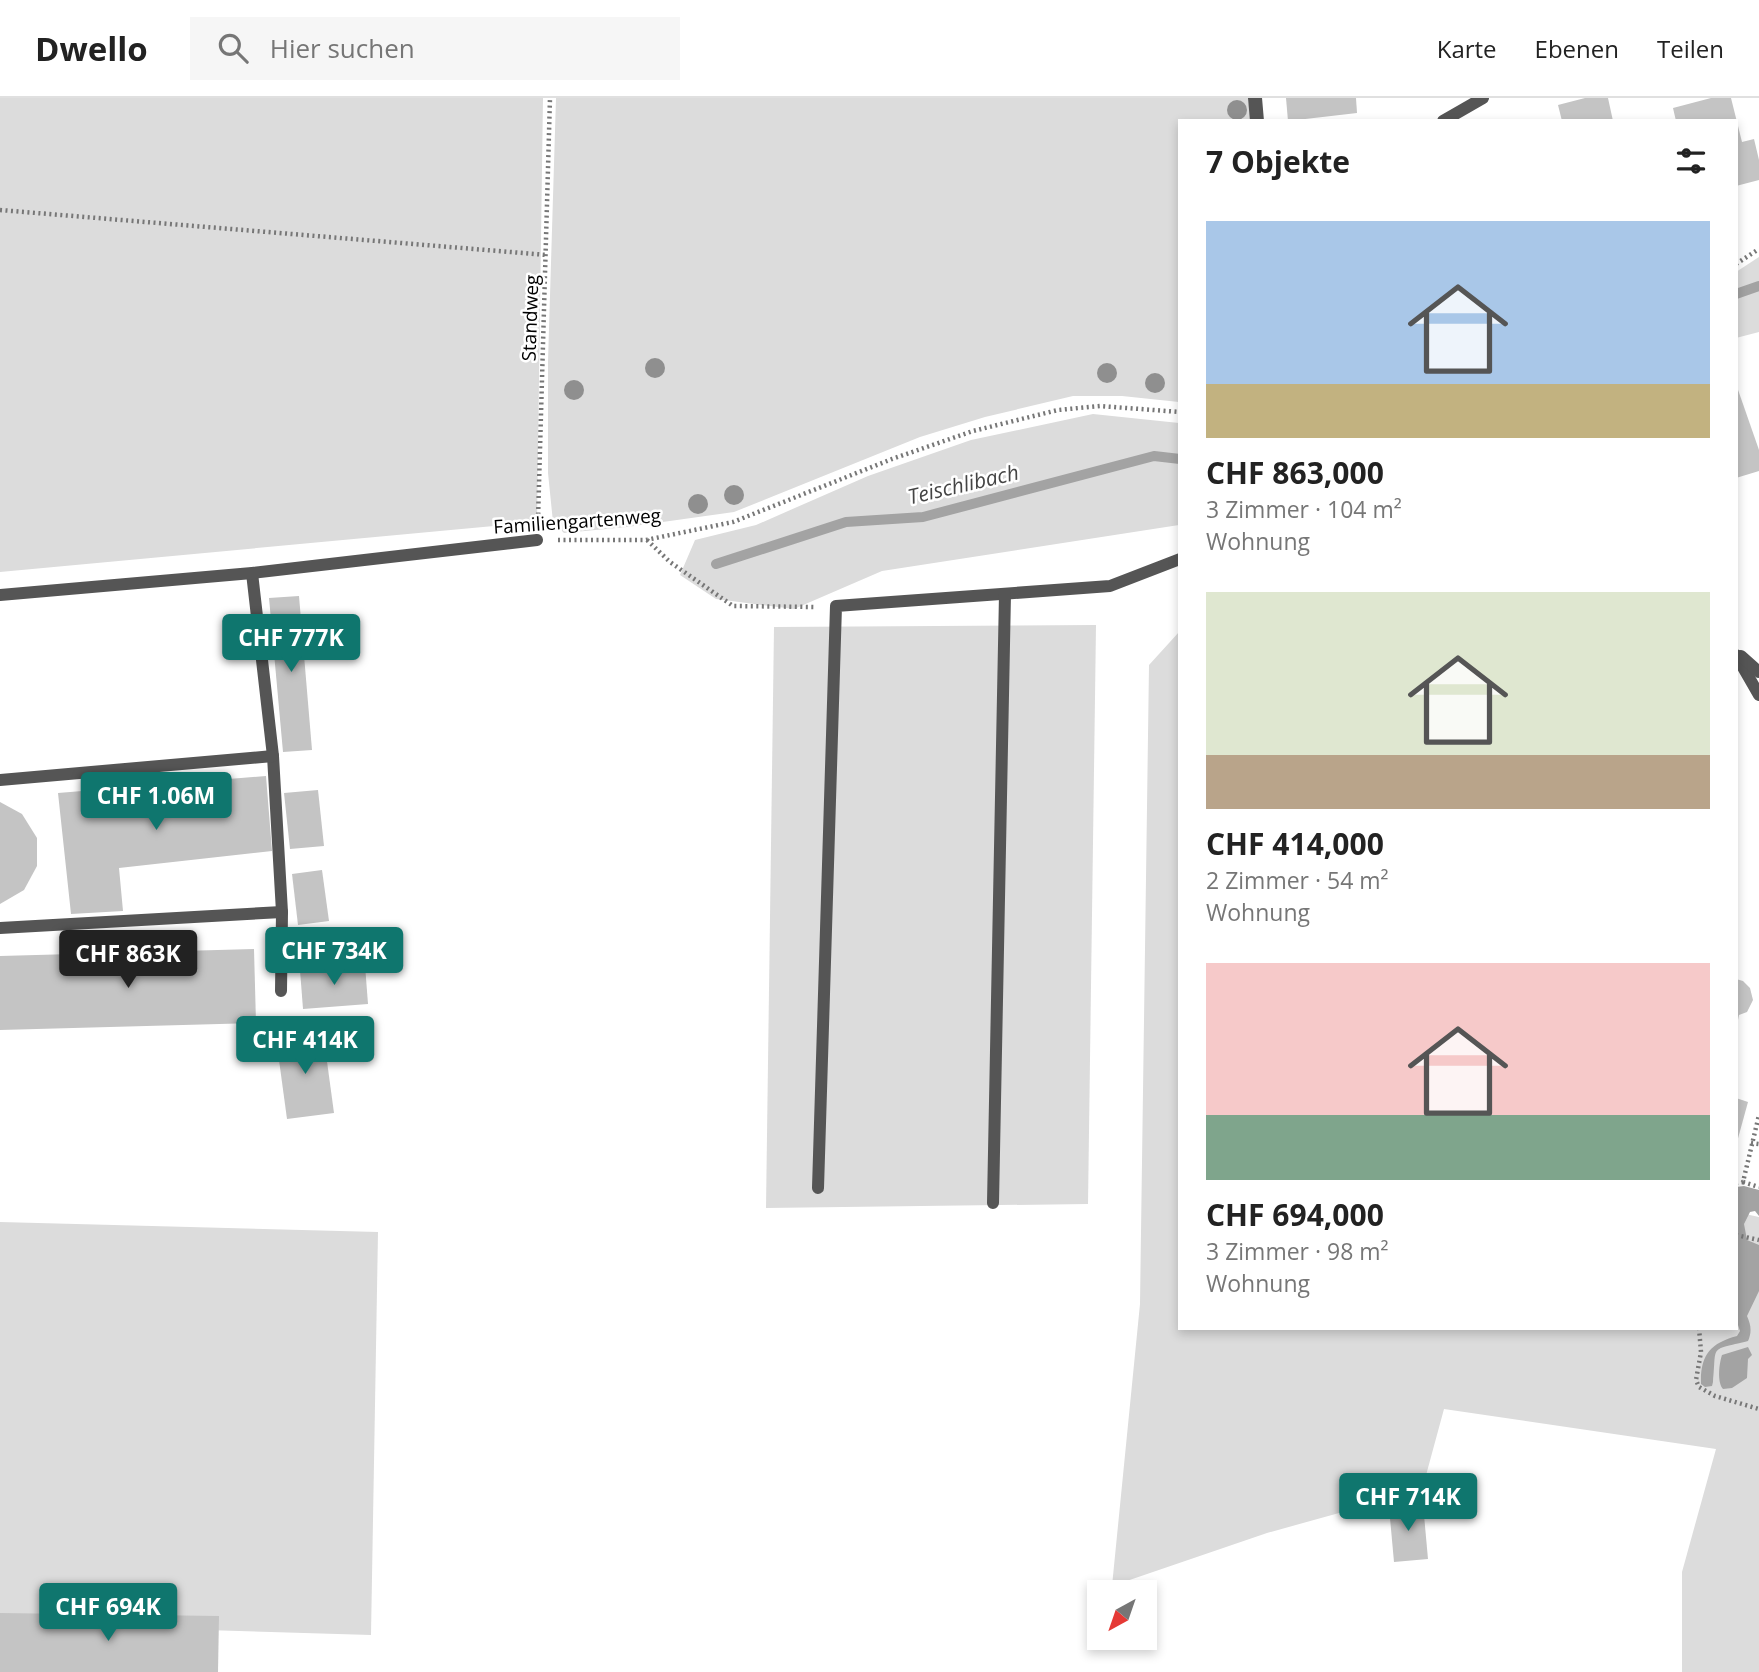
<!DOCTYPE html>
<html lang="de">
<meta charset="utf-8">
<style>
:root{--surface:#fff;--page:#f6f6f6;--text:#222;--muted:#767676;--line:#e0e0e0;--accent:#0f766e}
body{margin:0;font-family:"Open Sans",sans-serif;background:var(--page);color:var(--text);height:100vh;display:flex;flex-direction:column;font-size:26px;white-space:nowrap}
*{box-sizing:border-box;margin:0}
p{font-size:23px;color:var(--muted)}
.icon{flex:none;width:38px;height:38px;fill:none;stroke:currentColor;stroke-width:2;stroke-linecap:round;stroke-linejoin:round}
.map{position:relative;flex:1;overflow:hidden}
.panel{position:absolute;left:1178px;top:21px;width:560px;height:1211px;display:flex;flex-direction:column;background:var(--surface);border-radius:0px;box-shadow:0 4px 10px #0003}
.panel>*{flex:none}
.needle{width:46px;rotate:220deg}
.buttons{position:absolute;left:1087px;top:1482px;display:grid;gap:14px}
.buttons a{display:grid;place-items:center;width:70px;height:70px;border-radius:0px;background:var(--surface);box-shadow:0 4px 10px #0003;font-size:35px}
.price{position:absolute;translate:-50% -60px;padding:0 16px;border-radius:7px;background:var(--accent);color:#fff;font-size:23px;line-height:46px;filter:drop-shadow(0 2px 4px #0008)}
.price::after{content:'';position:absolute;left:50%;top:42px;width:21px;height:16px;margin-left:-10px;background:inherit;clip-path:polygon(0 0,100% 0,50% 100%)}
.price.selected{background:#222;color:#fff}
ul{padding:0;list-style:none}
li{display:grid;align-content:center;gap:14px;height:371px;padding:0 28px}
li span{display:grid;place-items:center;height:217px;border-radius:0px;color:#555}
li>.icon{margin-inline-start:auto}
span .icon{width:126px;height:126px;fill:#fffc;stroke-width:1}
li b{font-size:30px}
h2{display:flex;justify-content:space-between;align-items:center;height:84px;padding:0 28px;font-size:30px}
header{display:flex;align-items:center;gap:42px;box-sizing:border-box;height:98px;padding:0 35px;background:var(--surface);border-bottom:2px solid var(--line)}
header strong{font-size:33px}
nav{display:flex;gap:38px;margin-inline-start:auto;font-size:24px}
.search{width:490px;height:63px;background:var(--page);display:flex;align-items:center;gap:18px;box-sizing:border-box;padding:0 24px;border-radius:0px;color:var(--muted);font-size:26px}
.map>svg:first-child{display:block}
.green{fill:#dcdcdc}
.water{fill:#a3a3a3}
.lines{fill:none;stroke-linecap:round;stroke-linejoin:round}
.stream{stroke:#a3a3a3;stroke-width:10}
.building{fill:#c4c4c4}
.path{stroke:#777;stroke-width:4.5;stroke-dasharray:2 3.5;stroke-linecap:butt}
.service{stroke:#555;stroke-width:12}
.minor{stroke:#555;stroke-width:14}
.tree{fill:#8f8f8f}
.labels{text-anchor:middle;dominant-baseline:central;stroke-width:5;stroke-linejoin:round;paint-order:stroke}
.street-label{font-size:19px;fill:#000;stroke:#fff}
.water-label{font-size:21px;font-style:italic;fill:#444;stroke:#fff}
</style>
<header>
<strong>Dwello</strong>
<div class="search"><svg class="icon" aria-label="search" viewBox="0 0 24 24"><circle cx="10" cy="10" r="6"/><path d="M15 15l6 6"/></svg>Hier suchen</div>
<nav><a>Karte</a><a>Ebenen</a><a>Teilen</a></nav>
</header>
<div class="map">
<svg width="1759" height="1574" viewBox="0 0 1759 1574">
<rect width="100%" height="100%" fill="#fff"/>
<g class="green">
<polygon points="0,0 543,0 537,424 0,474"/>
<polygon points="556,0 1248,0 1251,23 1180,23 1179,304 1122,298 1073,298 985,319 920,339 734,414 627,429 564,435 553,424 548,375 548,264"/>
<polygon points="1759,159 1759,234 1736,240 1736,174"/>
<polygon points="1093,316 1179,325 1179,427 882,473 794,511 716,501 680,477 695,442 756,427 868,378 971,342"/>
<polygon points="1096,527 1088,1106 766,1110 774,529"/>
<polygon points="1179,534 1180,1230 1736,1230 1736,1114 1759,1119 1759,1574 1682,1574 1682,1474 1716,1351 1444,1311 1422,1392 1267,1435 1112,1488 1140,1206 1149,567"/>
<polygon points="0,1124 378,1134 371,1537 0,1526"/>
</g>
<g class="water">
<path d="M 1744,1088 L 1759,1092 L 1759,1118 L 1755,1113 L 1750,1114 L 1744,1126 L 1747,1142 L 1759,1147 L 1759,1193 L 1747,1218 C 1751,1227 1752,1234 1748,1243 C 1708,1253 1717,1246 1713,1284 L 1712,1288 L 1705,1289 L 1701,1286 C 1700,1258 1710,1245 1737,1238 L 1740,1233 L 1736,1221 L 1736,1089 Z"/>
<path d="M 1748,1249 L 1752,1257 L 1748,1261 L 1747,1280 L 1732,1290 L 1723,1291 C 1717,1284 1719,1266 1722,1257 Z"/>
</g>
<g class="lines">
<g class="stream">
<polyline points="1736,196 1759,188"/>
<polyline points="716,466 846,424 923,419 1154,358 1180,361"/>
</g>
</g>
<g class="building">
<polygon points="1286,0 1356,0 1357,15 1288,23"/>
<polygon points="1585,0 1608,0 1613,23 1562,23 1558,7"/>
<polygon points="1711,0 1731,0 1742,44 1754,41 1759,62 1759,82 1736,88 1736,23 1676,23 1673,10"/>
<polygon points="1736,286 1759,352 1759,373 1736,380"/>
<polygon points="299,498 312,652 283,654 269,500"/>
<polygon points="266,678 272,753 119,770 123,813 71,816 58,695"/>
<polygon points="318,692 324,748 290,751 284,695"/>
<polygon points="0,704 22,716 37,740 37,768 24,792 0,806"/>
<polygon points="322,772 329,823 298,827 292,776"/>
<polygon points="254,851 256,925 0,932 0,858"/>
<polygon points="365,867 368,906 303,911 300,872"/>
<polygon points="1736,881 1743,883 1750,890 1753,902 1747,914 1739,917 1737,927"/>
<polygon points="323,934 334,1015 287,1021 276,940"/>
<polygon points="1736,1000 1748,1004 1737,1044 1736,1044"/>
<polygon points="1423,1406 1428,1461 1394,1464 1389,1409"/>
<polygon points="0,1515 219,1518 218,1574 0,1574"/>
</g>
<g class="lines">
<g class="path">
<polyline points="0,112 547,157"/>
<polyline points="1736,166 1759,151"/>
<polyline points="538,422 550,0"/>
<polyline points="558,442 646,442 733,424 892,361 973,333 1058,312 1100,308 1180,314"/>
<polyline points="647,442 670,464 733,508 815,509"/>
<polyline points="1751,1045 1759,1046"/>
<polyline points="1743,1084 1759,1089"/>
<polyline points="1736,1085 1743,1084 1759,1017"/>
<polyline points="1736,1137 1759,1142"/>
<polyline points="1699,1230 1701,1254 1696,1282 1699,1289 1715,1298 1759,1311"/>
</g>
<g class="service">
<polyline points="1443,23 1483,0"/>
<polyline points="252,475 273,658 282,814 281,893"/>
<polyline points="0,497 252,475 537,442"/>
<polyline points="1736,557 1759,597"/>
<polyline points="1741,558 1759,574"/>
<polyline points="0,682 273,658"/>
<polyline points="0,830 282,814"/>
<polyline points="818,1090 836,508 1110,488 1180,461"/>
<polyline points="993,1105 1005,496"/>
</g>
<polyline class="minor" points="1255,0 1257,23"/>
</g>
<g class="tree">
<circle cx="1237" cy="12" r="10"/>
<circle cx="655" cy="270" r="10"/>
<circle cx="1107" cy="275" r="10"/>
<circle cx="1155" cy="285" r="10"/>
<circle cx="574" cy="292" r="10"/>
<circle cx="734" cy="397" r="10"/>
<circle cx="698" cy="406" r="10"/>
</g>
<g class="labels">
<g class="street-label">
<text transform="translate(530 220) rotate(-88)">Standweg</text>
<text transform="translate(577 423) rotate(-4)">Familiengartenweg</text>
</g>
<g class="water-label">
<text transform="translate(963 386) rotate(-13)">Teischlibach</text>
</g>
</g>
</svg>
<div class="buttons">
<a><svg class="needle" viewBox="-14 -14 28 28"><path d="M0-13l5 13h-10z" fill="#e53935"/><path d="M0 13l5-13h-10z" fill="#767676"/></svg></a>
</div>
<b class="price" style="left:291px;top:576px">CHF 777K</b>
<b class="price" style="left:156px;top:734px">CHF 1.06M</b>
<b class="price" style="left:334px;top:889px">CHF 734K</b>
<b class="price selected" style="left:128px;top:892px">CHF 863K</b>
<b class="price" style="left:305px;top:978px">CHF 414K</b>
<b class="price" style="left:1408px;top:1435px">CHF 714K</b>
<b class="price" style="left:108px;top:1545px">CHF 694K</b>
<section class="panel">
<h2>7 Objekte<svg class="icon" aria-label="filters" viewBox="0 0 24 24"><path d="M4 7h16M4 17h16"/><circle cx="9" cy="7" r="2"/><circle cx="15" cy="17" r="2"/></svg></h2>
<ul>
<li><span style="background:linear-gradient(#a9c7e8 75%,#c2b280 0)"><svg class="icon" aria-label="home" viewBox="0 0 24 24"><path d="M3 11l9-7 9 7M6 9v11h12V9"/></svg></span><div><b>CHF 863,000</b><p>3 Zimmer · 104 m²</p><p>Wohnung</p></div></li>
<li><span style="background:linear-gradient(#dfe7d0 75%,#b9a48a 0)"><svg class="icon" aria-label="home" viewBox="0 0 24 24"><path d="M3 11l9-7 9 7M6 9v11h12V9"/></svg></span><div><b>CHF 414,000</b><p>2 Zimmer · 54 m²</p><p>Wohnung</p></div></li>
<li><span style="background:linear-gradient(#f6c9c9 70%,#7fa58c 0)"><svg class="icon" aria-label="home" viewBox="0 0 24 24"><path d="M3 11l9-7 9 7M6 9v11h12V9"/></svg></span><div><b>CHF 694,000</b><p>3 Zimmer · 98 m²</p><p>Wohnung</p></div></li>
</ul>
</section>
</div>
